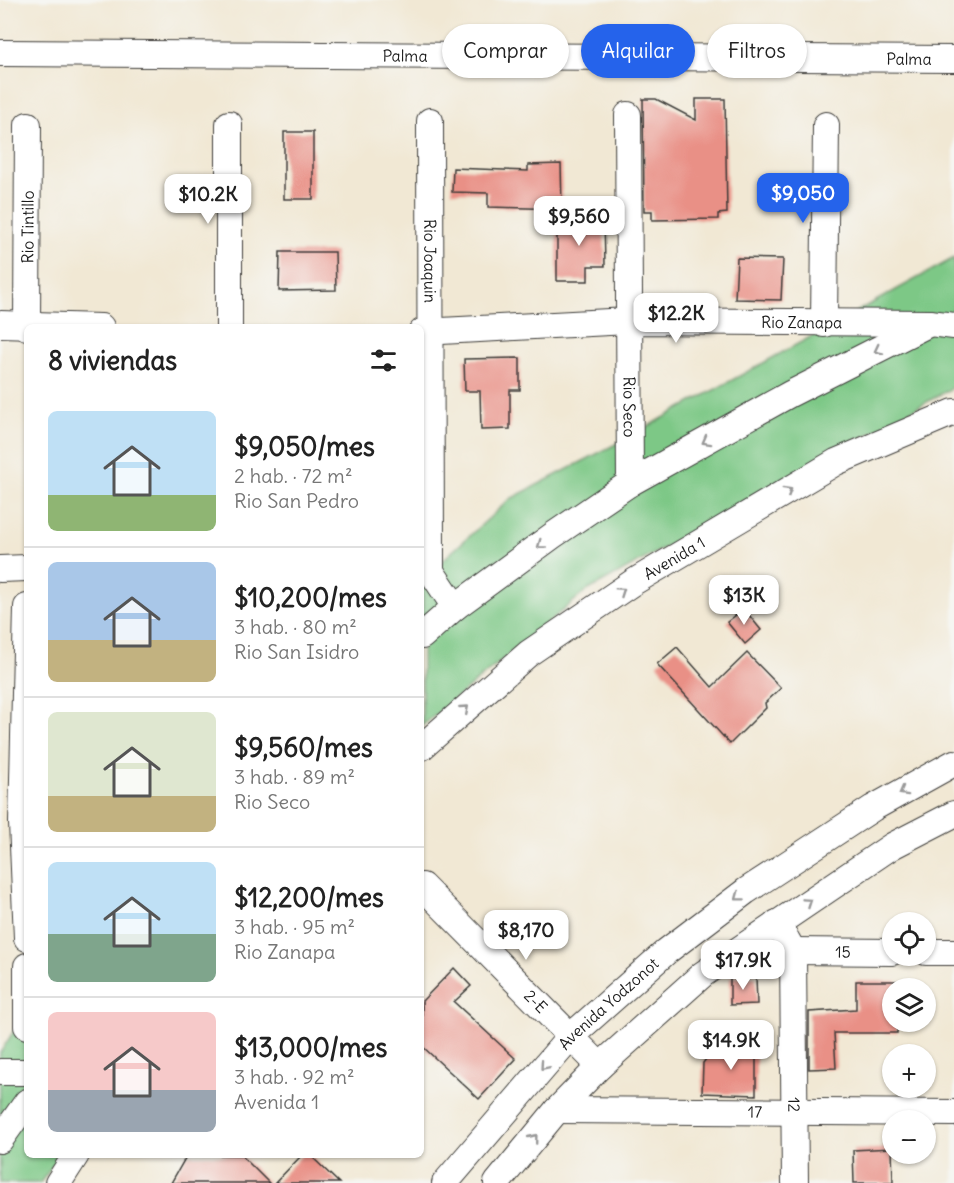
<!DOCTYPE html>
<html lang="es">
<meta charset="utf-8">
<style>
:root{--surface:#fff;--page:#f2f2f2;--text:#222;--muted:#767676;--line:#e0e0e0;--accent:#2563eb}
body{margin:0;font-family:Delius,sans-serif;background:var(--page);color:var(--text);height:100vh;display:flex;flex-direction:column;font-size:22px;white-space:nowrap}
*{box-sizing:border-box;margin:0}
p{font-size:20px;color:var(--muted)}
.icon{flex:none;width:33px;height:33px;fill:none;stroke:currentColor;stroke-width:2;stroke-linecap:round;stroke-linejoin:round}
.map{position:relative;flex:1;overflow:hidden}
.drawer{position:absolute;left:24px;top:324px;width:400px;height:834px;display:flex;flex-direction:column;background:var(--surface);border-radius:9px;box-shadow:0 2px 4px #0004}
.drawer>*{flex:none}
.top-card{position:absolute;left:442px;top:24px;width:422px;height:54px;display:flex;gap:12px}
.fabs{position:absolute;left:882px;top:912px;display:grid;gap:12px}
.fabs a{display:grid;place-items:center;width:54px;height:54px;border-radius:50%;background:var(--surface);box-shadow:0 2px 4px #0004;font-size:30px}
.price{position:absolute;translate:-50% -51px;padding:0 14px;border-radius:12px;background:#fff;color:#222;font-size:20px;line-height:39px;filter:drop-shadow(0 2px 3px #0008)}
.price::after{content:'';position:absolute;left:50%;top:36px;width:18px;height:14px;margin-left:-9px;background:inherit;clip-path:polygon(0 0,100% 0,50% 100%)}
.price.current{background:var(--accent);color:#fff}
ul{padding:0;list-style:none}
li{display:flex;align-items:center;gap:18px;height:150px;padding:0 24px}
li+li{border-top:2px solid var(--line)}
li span{display:grid;place-items:center;flex:none;width:168px;height:120px;border-radius:9px;color:#555}
li>.icon{margin-inline-start:auto}
span .icon{width:72px;height:72px;fill:#fffc;stroke-width:1}
li b{font-size:26px}
h2{display:flex;justify-content:space-between;align-items:center;height:72px;padding:0 24px;font-size:26px}
.pill{padding:0 21px;border-radius:27px;background:var(--surface);box-shadow:0 2px 4px #0004;font-size:21px;line-height:54px}
.pill.current{background:var(--accent);color:#fff}
.map>svg:first-child{display:block}
.green{fill:#7dc886;stroke:#4c7251;stroke-width:1.5}
.building{fill:#e99086}
.lines{fill:none;stroke-linecap:round;stroke-linejoin:round}
.minor-casing{stroke:#3c3b38;stroke-width:28}
.minor{stroke:#fff;stroke-width:26}
.oneway{stroke:#999}
.labels{text-anchor:middle;dominant-baseline:central;stroke-width:4.5;stroke-linejoin:round;paint-order:stroke}
.street-label{font-size:16px;fill:#1c1c1c;stroke:#f6f6f2}
</style>
<div class="map">
<svg width="954" height="1183" viewBox="0 0 954 1183">
<rect width="100%" height="100%" fill="#f6f6f2"/>
<filter id="ink" filterUnits="userSpaceOnUse"><feTurbulence type="fractalNoise" baseFrequency=".0167" numOctaves="2"/><feDisplacementMap in="SourceGraphic" scale="12" xChannelSelector="R" yChannelSelector="G"/><feConvolveMatrix kernelMatrix="1 2 1 2 8 2 1 2 1" color-interpolation-filters="sRGB"/></filter>
<filter id="wash" filterUnits="userSpaceOnUse"><feTurbulence type="fractalNoise" baseFrequency=".008" numOctaves="4" result="noise"/><feDisplacementMap in="SourceGraphic" scale="24" xChannelSelector="R" yChannelSelector="G"/><feGaussianBlur stdDeviation="1.35" result="paint"/><feColorMatrix in="noise" values="0 0 0 0 0 0 0 0 0 0 0 0 0 0 0 0 0 1.4 0 .05"/><feComposite in="paint" operator="in"/></filter>
<g filter="url(#wash)">
<rect width="100%" height="100%" fill="#f1e8d4"/>
<g class="green">
<polygon points="954,258 954,387 585,592 422,726 422,579 510,499 614,445"/>
<polygon points="27,1010 27,1155 61,1155 40,1183 0,1183 0,1053"/>
</g>
<g id="blocks">
<g class="building">
<polygon points="643,99 656,99 696,120 696,99 725,99 727,213 718,214 718,219 652,220 652,211 644,211"/>
<rect x="284" y="132" width="29" height="67"/>
<polygon points="561,164 562,209 488,207 488,193 452,192 453,168 528,171 528,165"/>
<polygon points="604,216 605,266 588,266 588,281 557,281 557,217"/>
<polygon points="280,252 335,252 336,290 279,291"/>
<polygon points="737,258 783,259 781,300 735,299"/>
<polygon points="520,358 520,390 510,390 510,429 481,430 480,391 465,391 464,359"/>
<polygon points="744,609 761,630 745,644 727,622"/>
<polygon points="677,647 712,687 747,653 781,688 765,703 766,708 730,744 657,664"/>
<polygon points="454,968 471,986 454,1002 516,1059 479,1099 422,1046 422,1001"/>
<polygon points="730,977 756,977 757,1004 730,1005"/>
<polygon points="856,981 897,981 897,988 892,988 892,1022 897,1022 897,1033 834,1033 836,1068 809,1069 809,1012 856,1009"/>
<polygon points="724,1046 756,1046 756,1095 702,1093 703,1063 709,1055"/>
<polygon points="892,1148 893,1183 854,1183 853,1150"/>
<polygon points="187,1155 241,1155 269,1183 171,1183"/>
<polygon points="302,1155 310,1155 339,1183 275,1183"/>
</g>
</g>
</g>
<g filter="url(#ink)">
<use href="#blocks" fill-opacity="0" stroke="#3c3b38" stroke-width="1.5"/>
<g class="lines">
<defs>
<g id="minor">
<path id="s1" d="M 0,53 L 954,59"/>
<path id="s2" d="M 628,115 L 630,483"/>
<path id="s3" d="M 430,121 L 431,571 L 455,607"/>
<polyline points="229,124 229,327"/>
<polyline points="0,324 101,327"/>
<polyline points="824,324 826,125"/>
<path id="s4" d="M 27,327 L 28,125"/>
<path id="s5" d="M 422,332 L 628,321 L 930,323 L 954,326"/>
<polyline points="0,569 27,568"/>
<polyline points="27,607 22,823 27,938"/>
<polyline points="422,636 455,607 552,536 630,483 790,394 930,323"/>
<path id="s6" d="M 422,747 L 529,653 L 632,583 L 836,462 L 954,412"/>
<path id="s7" d="M 422,886 L 600,1066"/>
<path id="s8" d="M 777,923 L 793,951 L 795,1183"/>
<path id="s9" d="M 793,951 L 892,952"/>
<polyline points="926,952 954,952"/>
<polyline points="27,966 27,1026"/>
<polyline points="0,1072 27,1072"/>
<path id="s10" d="M 557,1110 L 954,1113"/>
<polyline points="0,1140 27,1102"/>
<polyline points="58,1183 76,1155"/>
<path id="s11" d="M 445,1183 L 570,1037 L 667,951 L 746,891 L 873,808 L 954,763"/>
<polyline points="497,1183 557,1110 600,1066 703,974 892,846 954,814"/>
</g>
</defs>
<use href="#minor" class="minor-casing"/>
<use href="#minor" class="minor"/>
</g>
<defs><path id="oneway-chevron" d="M-2-3.5L2.5 0L-2 3.5" fill="none" stroke-width="1.6" stroke-linecap="round" stroke-linejoin="round" transform="scale(1.5)"/></defs>
<g class="oneway">
<use href="#oneway-chevron" transform="translate(878 350) rotate(153)"/>
<use href="#oneway-chevron" transform="translate(706 441) rotate(151)"/>
<use href="#oneway-chevron" transform="translate(788 491) rotate(-31)"/>
<use href="#oneway-chevron" transform="translate(541 545) rotate(144)"/>
<use href="#oneway-chevron" transform="translate(621 591) rotate(-34)"/>
<use href="#oneway-chevron" transform="translate(465 709) rotate(-41)"/>
<use href="#oneway-chevron" transform="translate(903 792) rotate(151)"/>
<use href="#oneway-chevron" transform="translate(739 897) rotate(143)"/>
<use href="#oneway-chevron" transform="translate(808 902) rotate(-34)"/>
<use href="#oneway-chevron" transform="translate(544 1066) rotate(131)"/>
<use href="#oneway-chevron" transform="translate(534 1138) rotate(-51)"/>
</g>
</g>
<g class="labels">
<g class="street-label">
<text stroke="none"><textPath href="#s1" startOffset="405">Palma</textPath></text>
<text stroke="none"><textPath href="#s1" startOffset="909">Palma</textPath></text>
<text stroke="none"><textPath href="#s4" startOffset="100">Rio Tintillo</textPath></text>
<text stroke="none"><textPath href="#s3" startOffset="140">Rio Joaquin</textPath></text>
<text stroke="none"><textPath href="#s5" startOffset="380">Rio Zanapa</textPath></text>
<text stroke="none"><textPath href="#s2" startOffset="292">Rio Seco</textPath></text>
<text stroke="none"><textPath href="#s6" startOffset="316">Avenida 1</textPath></text>
<text stroke="none"><textPath href="#s9" startOffset="50">15</textPath></text>
<text stroke="none"><textPath href="#s7" startOffset="162">2-E</textPath></text>
<text stroke="none"><textPath href="#s11" startOffset="243">Avenida Yodzonot</textPath></text>
<text stroke="none"><textPath href="#s8" startOffset="186">12</textPath></text>
<text stroke="none"><textPath href="#s10" startOffset="198">17</textPath></text>
</g>
</g>
</svg>
<div class="fabs">
<a><svg class="icon" aria-label="locate" viewBox="0 0 24 24"><circle cx="12" cy="12" r="6"/><path d="M12 2v4M12 18v4M2 12h4M18 12h4"/></svg></a>
<a><svg class="icon" aria-label="layers" viewBox="0 0 24 24"><path d="M12 4l9 5-9 5-9-5zM3 14l9 5 9-5"/></svg></a>
<a>+</a>
<a>−</a>
</div>
<b class="price current" style="left:803px;top:224px">$9,050</b>
<b class="price" style="left:208px;top:225px">$10.2K</b>
<b class="price" style="left:579px;top:247px">$9,560</b>
<b class="price" style="left:676px;top:344px">$12.2K</b>
<b class="price" style="left:744px;top:626px">$13K</b>
<b class="price" style="left:526px;top:961px">$8,170</b>
<b class="price" style="left:743px;top:991px">$17.9K</b>
<b class="price" style="left:731px;top:1071px">$14.9K</b>
<div class="top-card">
<a class="pill">Comprar</a>
<a class="pill current">Alquilar</a>
<a class="pill">Filtros</a>
</div>
<section class="drawer">
<h2>8 viviendas<svg class="icon" aria-label="filters" viewBox="0 0 24 24"><path d="M4 7h16M4 17h16"/><circle cx="9" cy="7" r="2"/><circle cx="15" cy="17" r="2"/></svg></h2>
<ul>
<li><span style="background:linear-gradient(#bfe0f5 70%,#8fb573 0)"><svg class="icon" aria-label="home" viewBox="0 0 24 24"><path d="M3 11l9-7 9 7M6 9v11h12V9"/></svg></span><div><b>$9,050/mes</b><p>2 hab. · 72 m²</p><p>Rio San Pedro</p></div></li>
<li><span style="background:linear-gradient(#a9c7e8 65%,#c2b280 0)"><svg class="icon" aria-label="home" viewBox="0 0 24 24"><path d="M3 11l9-7 9 7M6 9v11h12V9"/></svg></span><div><b>$10,200/mes</b><p>3 hab. · 80 m²</p><p>Rio San Isidro</p></div></li>
<li><span style="background:linear-gradient(#dfe7d0 70%,#c2b280 0)"><svg class="icon" aria-label="home" viewBox="0 0 24 24"><path d="M3 11l9-7 9 7M6 9v11h12V9"/></svg></span><div><b>$9,560/mes</b><p>3 hab. · 89 m²</p><p>Rio Seco</p></div></li>
<li><span style="background:linear-gradient(#bfe0f5 60%,#7fa58c 0)"><svg class="icon" aria-label="home" viewBox="0 0 24 24"><path d="M3 11l9-7 9 7M6 9v11h12V9"/></svg></span><div><b>$12,200/mes</b><p>3 hab. · 95 m²</p><p>Rio Zanapa</p></div></li>
<li><span style="background:linear-gradient(#f6c9c9 65%,#9aa5b1 0)"><svg class="icon" aria-label="home" viewBox="0 0 24 24"><path d="M3 11l9-7 9 7M6 9v11h12V9"/></svg></span><div><b>$13,000/mes</b><p>3 hab. · 92 m²</p><p>Avenida 1</p></div></li>
</ul>
</section>
</div>
